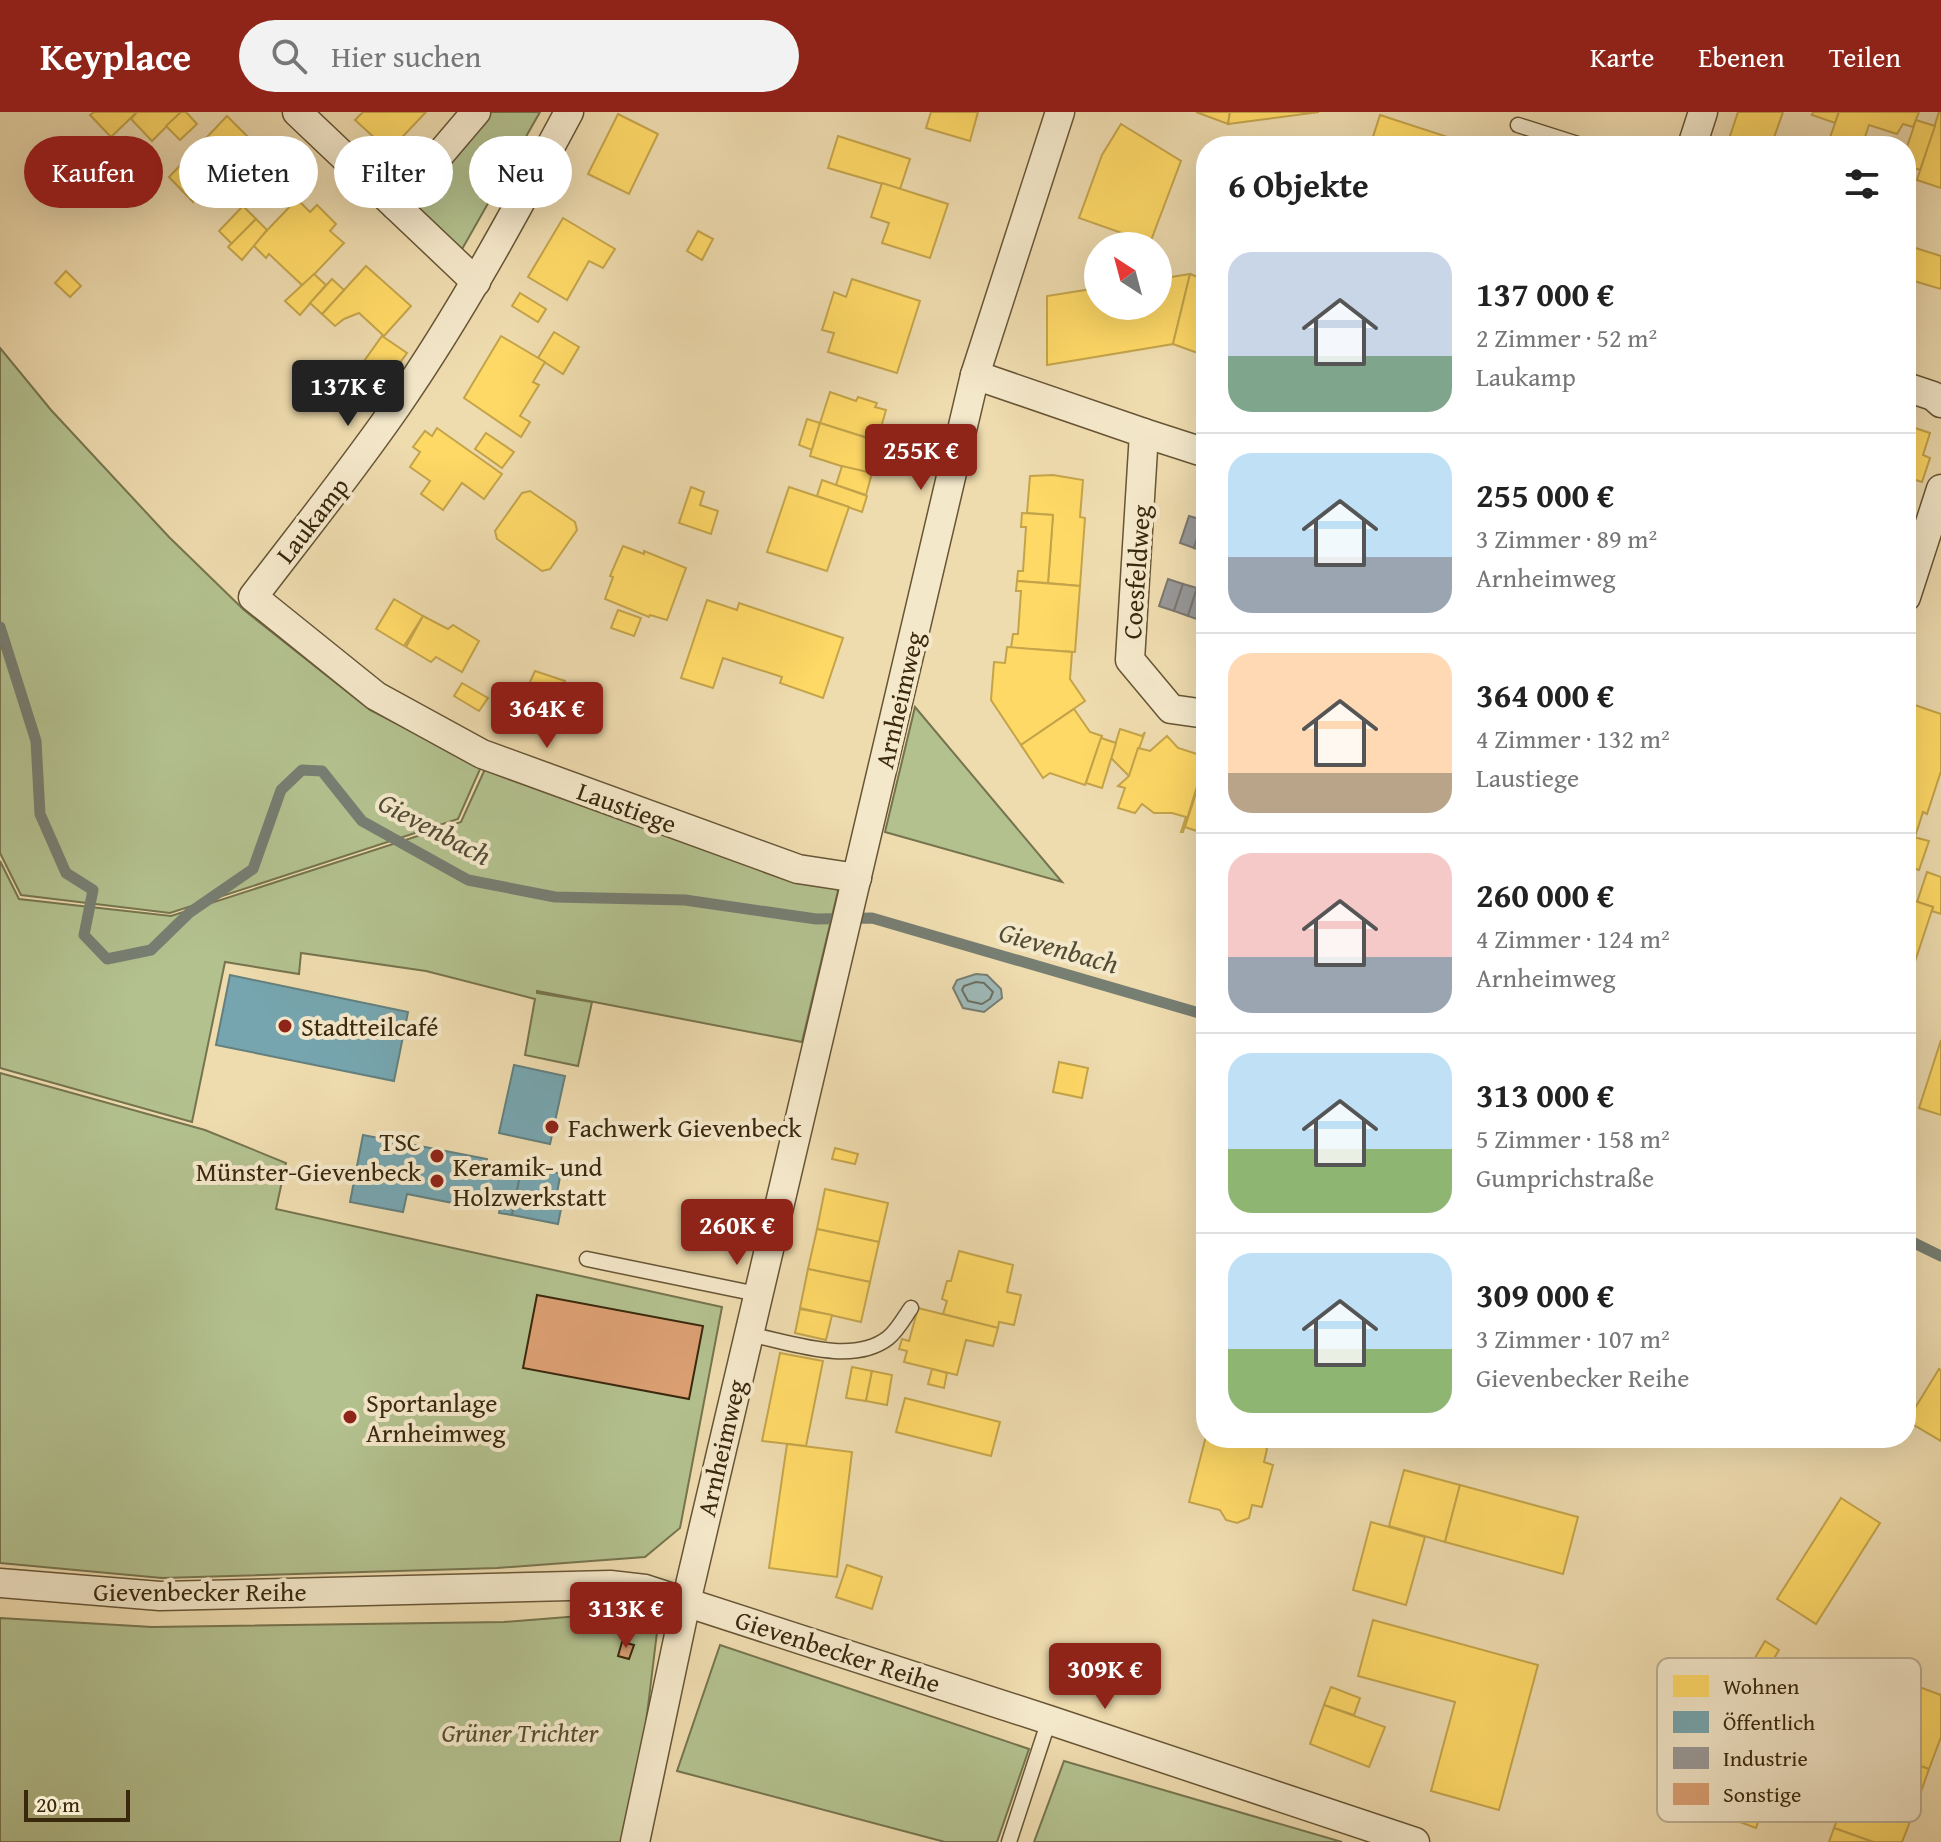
<!DOCTYPE html>
<html lang="de">
<meta charset="utf-8">
<style>
:root{--surface:#fff;--page:#f2f2f2;--text:#222;--muted:#767676;--line:#e0e0e0;--accent:#8f2418}
body{margin:0;font-family:"Gentium Book Plus",serif;background:var(--page);color:var(--text);height:100vh;display:flex;flex-direction:column;font-size:30px;white-space:nowrap}
*{box-sizing:border-box;margin:0}
p{font-size:26px;color:var(--muted)}
.icon{flex:none;width:44px;height:44px;fill:none;stroke:currentColor;stroke-width:2;stroke-linecap:round;stroke-linejoin:round}
.map{position:relative;flex:1;overflow:hidden}
.sheet{position:absolute;left:1196px;top:24px;width:720px;height:1312px;display:flex;flex-direction:column;background:var(--surface);border-radius:32px;box-shadow:0 8px 32px #0002}
.sheet>*{flex:none}
.guide{position:absolute;left:24px;top:24px;width:760px;height:72px;display:flex;gap:16px}
.needle{width:52px;rotate:324deg}
.fabs{position:absolute;left:1084px;top:120px;display:grid;gap:16px}
.fabs a{display:grid;place-items:center;width:88px;height:88px;border-radius:50%;background:var(--surface);box-shadow:0 8px 32px #0002;font-size:40px}
.scale{position:absolute;left:24px;bottom:20px;width:106px;box-sizing:border-box;padding-left:8px;border:4px solid #3a280d;border-top:0;font-size:22px;line-height:28px;white-space:nowrap;color:#3a280d;-webkit-text-stroke:6px #f4e8ca;paint-order:stroke}
.price{position:absolute;translate:-50% -68px;padding:0 18px;border-radius:8px;background:var(--accent);color:#fff;font-size:26px;line-height:52px;filter:drop-shadow(0 2px 4px #0008)}
.price::after{content:'';position:absolute;left:50%;top:48px;width:24px;height:18px;margin-left:-12px;background:inherit;clip-path:polygon(0 0,100% 0,50% 100%)}
.price.active{background:#222;color:#fff}
ul{padding:0;list-style:none}
li{display:flex;align-items:center;gap:24px;height:200px;padding:0 32px}
li+li{border-top:2px solid var(--line)}
li span{display:grid;place-items:center;flex:none;width:224px;height:160px;border-radius:24px;color:#555}
li>.icon{margin-inline-start:auto}
span .icon{width:96px;height:96px;fill:#fffc;stroke-width:1}
li b{font-size:34px}
h2{display:flex;justify-content:space-between;align-items:center;height:96px;padding:0 32px;font-size:34px}
.tag{padding:0 28px;border-radius:36px;background:var(--surface);box-shadow:0 8px 32px #0002;font-size:28px;line-height:72px}
.tag.active{background:var(--accent);color:#fff}
header{display:flex;align-items:center;gap:48px;box-sizing:border-box;height:112px;padding:0 40px;background:var(--accent);color:#fff}
header strong{font-size:38px}
nav{display:flex;gap:44px;margin-inline-start:auto;font-size:28px}
.search{width:560px;height:72px;background:var(--page);display:flex;align-items:center;gap:20px;box-sizing:border-box;padding:0 28px;border-radius:44px;color:var(--muted);font-size:30px}
.map>svg:first-child{display:block}
.green{fill:#b3c18f;stroke:#76744e;stroke-width:2}
.water{fill:#9fb8b6;stroke:#777e72;stroke-width:2}
.homes{fill:#ffd966;stroke:#c4a44b;stroke-width:2}
.public{fill:#76a5af;stroke:#64807e;stroke-width:2}
.industry{fill:#999;stroke:#7c776f;stroke-width:2}
.lines{fill:none;stroke-linecap:round;stroke-linejoin:round}
.shore{stroke:#6c7062;stroke-width:2}
.stream{stroke:#777e72;stroke-width:11}
.building{fill:#db9f72;stroke:#3a280d;stroke-width:2}
.service-casing{stroke:#675535;stroke-width:17}
.minor-casing{stroke:#675535;stroke-width:31}
.service{stroke:#f4e8ca;stroke-width:14}
.minor{stroke:#f4e8ca;stroke-width:28}
.poi-dot{fill:#8f2418;stroke:#f4e8ca;stroke-width:3}
.labels{text-anchor:middle;dominant-baseline:central;stroke-width:8;stroke-linejoin:round;paint-order:stroke}
.street-label{font-size:26px;fill:#3a280d;stroke:#f4e8ca}
.poi-label{font-size:26px;fill:#3a280d;stroke:#f4e8ca;text-anchor:start}
.park-label{font-size:26px;font-style:italic;fill:#584e2e;stroke:#f4e8ca}
.water-label{font-size:28px;font-style:italic;fill:#534c37;stroke:#f4e8ca}
.key{fill:#f4e8ca;stroke:#bcae91;stroke-width:2}
.key-label{font-size:22px;fill:#3a280d}
</style>
<header>
<strong>Keyplace</strong>
<div class="search"><svg class="icon" aria-label="search" viewBox="0 0 24 24"><circle cx="10" cy="10" r="6"/><path d="M15 15l6 6"/></svg>Hier suchen</div>
<nav><a>Karte</a><a>Ebenen</a><a>Teilen</a></nav>
</header>
<div class="map">
<svg width="1941" height="1730" viewBox="0 0 1941 1730">
<rect width="100%" height="100%" fill="#eedbae"/>
<filter id="stains"><feTurbulence type="fractalNoise" baseFrequency=".0025" numOctaves="4"/><feColorMatrix values="0 0 0 0 .2 0 0 0 0 .09 0 0 0 0 .02 0 0 0 .5 -.17"/></filter>
<radialGradient id="worn" r=".72"><stop offset=".6" stop-color="#630" stop-opacity="0"/><stop offset="1" stop-color="#630" stop-opacity=".3"/></radialGradient>
<g class="green">
<polygon points="491,0 540,0 461,139 413,95"/>
<polygon points="0,236 51,298 169,425 244,498 370,598 481,655 458,707 170,801 21,783 0,741"/>
<polygon points="915,595 1062,770 885,720"/>
<polygon points="485,657 843,758 802,930 537,879 537,881 592,890 578,954 525,943 535,887 426,859 301,841 299,862 225,850 192,1010 0,956 0,749 19,787 171,804 461,710"/>
<polygon points="0,961 205,1018 286,1051 276,1097 722,1195 680,1416 645,1445 497,1456 162,1466 0,1451"/>
<polygon points="605,1502 657,1520 640,1661 623,1730 0,1730 0,1506 152,1515 504,1510"/>
<polygon points="720,1533 1029,1637 997,1730 945,1730 677,1659"/>
<polygon points="1064,1649 1342,1730 1034,1730"/>
</g>
<polygon class="water" points="976,862 987,863 1001,877 1002,886 984,900 963,896 953,876 957,868"/>
<g class="homes">
<polygon points="94,0 137,0 111,25 90,3"/>
<polygon points="137,0 136,0 181,0 152,29 131,7"/>
<polygon points="181,0 186,0 197,12 180,28 166,14"/>
<polygon points="363,0 426,0 389,39 355,8"/>
<polygon points="931,0 978,0 970,29 926,16"/>
<polygon points="1196,0 1230,0 1228,12"/>
<polygon points="1230,0 1319,0 1228,12"/>
<polygon points="1738,0 1783,0 1771,34 1727,33"/>
<polygon points="1813,0 1839,0 1835,11 1812,3"/>
<polygon points="1839,0 1919,0 1913,15 1903,12 1897,22 1869,13 1862,34 1827,34"/>
<polygon points="1939,0 1941,0 1941,76 1917,68"/>
<polygon points="618,2 658,22 629,82 588,62"/>
<polygon points="1380,3 1454,27 1451,34 1370,34"/>
<polygon points="227,4 268,45 234,78 219,63 193,90 169,65"/>
<polygon points="1916,8 1935,14 1920,58 1906,53 1906,38"/>
<polygon points="1121,12 1181,49 1150,131 1079,106 1102,43"/>
<polygon points="838,24 910,47 900,77 828,56"/>
<polygon points="882,71 948,92 930,146 882,131 889,111 871,105"/>
<polygon points="297,87 310,100 317,93 336,112 330,119 344,131 303,174 269,142 266,146 253,133"/>
<polygon points="243,94 256,107 232,132 219,119"/>
<polygon points="563,106 615,137 603,156 589,149 567,188 528,165"/>
<polygon points="256,107 267,118 242,148 228,135"/>
<polygon points="698,119 713,127 702,148 687,139"/>
<polygon points="1906,133 1941,144 1941,177 1914,169 1913,174 1907,172 1906,175"/>
<polygon points="366,154 411,194 384,224 359,201 344,207 335,214 322,202"/>
<polygon points="66,159 81,174 70,185 55,171"/>
<polygon points="314,162 326,173 300,203 285,189"/>
<polygon points="1190,162 1173,232 1047,253 1047,184 1098,176 1098,194 1158,194 1158,167"/>
<polygon points="1190,162 1206,168 1206,244 1173,232"/>
<polygon points="332,167 344,178 322,202 310,191"/>
<polygon points="852,167 920,189 897,261 828,240 834,221 822,218 834,180 846,185"/>
<polygon points="520,181 546,197 538,210 512,194"/>
<polygon points="554,220 579,235 563,262 538,246"/>
<polygon points="382,224 407,241 373,287 349,270"/>
<polygon points="501,224 545,250 533,270 539,273 520,304 530,310 521,325 464,286"/>
<polygon points="830,280 856,289 858,285 877,291 875,295 886,298 877,329 820,311"/>
<polygon points="807,307 820,311 812,338 799,333"/>
<polygon points="820,311 877,329 866,362 810,344"/>
<polygon points="1906,313 1930,321 1923,343 1930,346 1922,370 1906,365"/>
<polygon points="437,316 502,362 484,387 462,371 443,398 421,382 430,369 410,355 420,340 413,335 425,319 432,324"/>
<polygon points="486,321 514,340 502,356 475,337"/>
<polygon points="842,354 872,361 866,383 836,373"/>
<polygon points="1053,363 1083,368 1080,405 1085,406 1080,474 1048,471 1053,403 1027,401 1030,364"/>
<polygon points="822,368 867,384 862,400 817,384"/>
<polygon points="691,375 704,380 700,393 718,399 711,422 679,411"/>
<polygon points="789,375 849,395 827,459 767,440"/>
<polygon points="530,379 575,410 577,418 550,457 542,459 497,427 495,419 522,381"/>
<polygon points="1022,401 1053,403 1048,471 1017,469 1018,459 1023,459 1026,415 1021,415"/>
<polygon points="623,434 644,442 644,439 686,456 667,508 650,503 649,505 605,487 613,465 610,464"/>
<polygon points="1017,469 1080,474 1075,540 1011,536 1013,522 1018,522 1021,479 1016,479"/>
<polygon points="394,487 423,504 404,534 376,517"/>
<polygon points="707,488 737,498 739,491 843,526 823,586 780,571 782,565 723,546 713,576 681,566"/>
<polygon points="618,498 641,506 634,524 611,516"/>
<polygon points="423,504 448,517 453,513 479,529 462,560 436,545 431,550 406,535"/>
<polygon points="1007,535 1072,540 1070,567 1085,589 1021,633 991,588 994,550 1005,551"/>
<polygon points="535,559 565,569 551,610 517,598"/>
<polygon points="462,571 488,586 479,599 454,584"/>
<polygon points="1906,590 1941,602 1941,659 1927,702 1923,700 1915,725 1906,723"/>
<polygon points="1074,597 1090,620 1102,624 1085,673 1050,661 1043,666 1021,633"/>
<polygon points="1120,617 1142,624 1145,620 1129,664 1111,646"/>
<polygon points="1167,624 1178,636 1206,645 1183,720 1181,720 1186,705 1172,701 1154,701 1142,692 1135,701 1118,696 1125,676 1118,674 1129,664 1138,636 1150,639"/>
<polygon points="1101,626 1116,631 1102,676 1086,671"/>
<polygon points="1206,650 1206,722 1185,715"/>
<polygon points="1906,723 1929,729 1919,758 1906,754"/>
<polygon points="1927,760 1941,765 1941,802 1932,799 1933,795 1917,790"/>
<polygon points="1906,786 1933,795 1906,877"/>
<polygon points="1941,928 1941,1003 1919,996"/>
<polygon points="1059,950 1088,956 1082,986 1053,980"/>
<polygon points="835,1036 858,1042 855,1052 832,1047"/>
<polygon points="825,1077 888,1091 879,1130 817,1117"/>
<polygon points="817,1117 879,1130 870,1170 808,1157"/>
<polygon points="959,1139 1013,1153 1007,1180 1021,1183 1014,1213 999,1210 998,1216 943,1202 947,1189 942,1187 947,1169 951,1169"/>
<polygon points="808,1157 870,1170 861,1210 800,1196"/>
<polygon points="918,1196 998,1216 993,1234 966,1228 957,1263 904,1250 907,1239 899,1237 902,1227 909,1229"/>
<polygon points="800,1197 832,1203 826,1228 795,1221"/>
<polygon points="780,1241 823,1249 806,1334 762,1329"/>
<polygon points="852,1255 872,1259 866,1289 846,1286"/>
<polygon points="932,1257 947,1261 944,1276 928,1272"/>
<polygon points="1939,1257 1941,1258 1941,1329 1907,1309"/>
<polygon points="872,1259 892,1263 887,1293 866,1289"/>
<polygon points="905,1286 1000,1310 991,1344 896,1320"/>
<polygon points="1206,1324 1206,1326 1223,1326 1239,1330 1245,1326 1254,1326 1259,1327 1267,1337 1264,1350 1273,1353 1262,1395 1252,1393 1249,1406 1237,1411 1226,1408 1220,1398 1189,1390"/>
<polygon points="787,1332 852,1340 837,1465 769,1456"/>
<polygon points="1404,1358 1460,1373 1445,1430 1389,1414"/>
<polygon points="1460,1373 1578,1405 1563,1462 1445,1430"/>
<polygon points="1841,1386 1880,1411 1816,1512 1777,1487"/>
<polygon points="1371,1410 1425,1425 1406,1493 1353,1478"/>
<polygon points="847,1453 882,1465 872,1497 836,1485"/>
<polygon points="1373,1508 1538,1553 1499,1698 1431,1679 1455,1590 1358,1564"/>
<polygon points="1765,1529 1779,1538 1766,1560 1752,1551"/>
<polygon points="1890,1564 1941,1583 1941,1625 1929,1657 1864,1634"/>
<polygon points="1331,1575 1360,1586 1354,1603 1324,1593"/>
<polygon points="1324,1593 1385,1615 1369,1655 1310,1632"/>
<polygon points="1864,1634 1929,1657 1915,1697 1850,1674"/>
<polygon points="1716,1639 1775,1661 1756,1716 1696,1694"/>
<polygon points="1850,1674 1915,1697 1902,1730 1873,1730 1834,1716"/>
<polygon points="1834,1716 1873,1730 1829,1730"/>
</g>
<g class="public">
<polygon points="230,863 408,900 394,969 216,933"/>
<polygon points="514,953 565,964 550,1032 499,1021"/>
<polygon points="363,1023 487,1047 486,1052 507,1057 508,1052 522,1054 512,1103 499,1101 500,1096 479,1092 478,1096 407,1082 403,1100 350,1090"/>
<polygon points="522,1054 568,1063 567,1067 560,1065 556,1086 563,1087 558,1112 512,1103"/>
</g>
<g class="industry">
<polygon points="1189,404 1203,408 1194,436 1180,431"/>
<polygon points="1203,408 1206,409 1206,440 1194,436"/>
<polygon points="1168,467 1183,472 1174,499 1159,494"/>
<polygon points="1183,472 1197,476 1188,504 1174,499"/>
<polygon points="1197,476 1206,479 1206,497 1202,509 1188,504"/>
</g>
<g class="lines">
<polygon class="shore" points="976,870 984,871 993,880 990,887 982,892 968,889 962,878 964,874"/>
<g class="stream">
<polyline points="0,515 36,629 40,702 66,761 93,778 84,823 107,847 151,838 189,801 253,757 281,678 302,658 322,659 362,709 468,768 555,785 685,788 816,807 872,806 1206,903"/>
<polyline points="1906,1127 1941,1144"/>
</g>
</g>
<g class="building">
<polygon points="537,1183 703,1214 689,1287 523,1256"/>
<polygon points="622,1530 634,1533 629,1547 618,1544"/>
</g>
<g class="lines">
<defs>
<g id="service">
<polyline points="1518,13 1584,34"/>
<polyline points="587,1147 757,1182"/>
<path d="M 748,1222 C 789,1230 852,1254 888,1226 C 897,1219 904,1206 911,1196"/>
<polyline points="1009,1730 1049,1608"/>
</g>
<g id="minor">
<polyline points="297,0 476,170"/>
<path d="M 569,0 C 515,101 461,201 396,295 C 351,360 301,422 253,485 L 376,584 L 482,642 L 798,757 L 857,766"/>
<polyline points="1692,34 1703,0"/>
<polyline points="396,94 476,0"/>
<polyline points="975,263 1144,321 1130,548 1171,597 1206,602"/>
<polyline points="1906,275 1933,284 1941,291"/>
<polyline points="1144,321 1206,341"/>
<polyline points="1906,485 1941,377"/>
<polyline points="0,1471 160,1484 610,1473 645,1477 1049,1608 1415,1730"/>
<polyline points="635,1730 686,1490 975,263 1060,0"/>
</g>
</defs>
<use href="#service" class="service-casing"/>
<use href="#minor" class="minor-casing"/>
<use href="#service" class="service"/>
<use href="#minor" class="minor"/>
</g>
<g class="poi-dot">
<circle cx="285" cy="914" r="8"/>
<circle cx="552" cy="1015" r="8"/>
<circle cx="437" cy="1044" r="8"/>
<circle cx="437" cy="1069" r="8"/>
<circle cx="350" cy="1305" r="8"/>
</g>
<g class="labels">
<g class="street-label">
<text transform="translate(312 408) rotate(-52)">Laukamp</text>
<text transform="translate(1136 460) rotate(-86)">Coesfeldweg</text>
<text transform="translate(899 588) rotate(-77)">Arnheimweg</text>
<text transform="translate(627 695) rotate(20)">Laustiege</text>
<text transform="translate(721 1336) rotate(-77)">Arnheimweg</text>
<text x="200" y="1479">Gievenbecker Reihe</text>
<text transform="translate(838 1539) rotate(18)">Gievenbecker Reihe</text>
</g>
<g class="poi-label">
<text x="301" y="914">Stadtteilcafé</text>
<text x="568" y="1015">Fachwerk Gievenbeck</text>
<text x="421" y="1029" text-anchor="end">TSC<tspan x="421" dy="30">Münster-Gievenbeck</tspan></text>
<text x="453" y="1054">Keramik- und<tspan x="453" dy="30">Holzwerkstatt</tspan></text>
<text x="366" y="1290">Sportanlage<tspan x="366" dy="30">Arnheimweg</tspan></text>
</g>
<g class="park-label">
<text x="520" y="1620">Grüner Trichter</text>
</g>
<g class="water-label">
<text transform="translate(435 716) rotate(28)">Gievenbach</text>
<text transform="translate(1059 835) rotate(16)">Gievenbach</text>
</g>
</g>
<rect x="1657" y="1546" width="264" height="164" rx="12" class="key"/>
<rect x="1673" y="1563" width="36" height="22" fill="#ffd966"/>
<rect x="1673" y="1599" width="36" height="22" fill="#76a5af"/>
<rect x="1673" y="1635" width="36" height="22" fill="#999"/>
<rect x="1673" y="1671" width="36" height="22" fill="#db9f72"/>
<g class="key-label">
<text x="1723" y="1582">Wohnen</text>
<text x="1723" y="1618">Öffentlich</text>
<text x="1723" y="1654">Industrie</text>
<text x="1723" y="1690">Sonstige</text>
</g>
<rect width="100%" height="100%" filter="url(#stains)"/>
<rect width="100%" height="100%" fill="url(#worn)"/>
</svg>
<div class="fabs">
<a><svg class="needle" viewBox="-14 -14 28 28"><path d="M0-13l5 13h-10z" fill="#e53935"/><path d="M0 13l5-13h-10z" fill="#767676"/></svg></a>
</div>
<div class="scale">20 m</div>
<b class="price active" style="left:348px;top:316px">137K €</b>
<b class="price" style="left:921px;top:380px">255K €</b>
<b class="price" style="left:547px;top:638px">364K €</b>
<b class="price" style="left:737px;top:1155px">260K €</b>
<b class="price" style="left:626px;top:1538px">313K €</b>
<b class="price" style="left:1105px;top:1599px">309K €</b>
<div class="guide">
<a class="tag active">Kaufen</a>
<a class="tag">Mieten</a>
<a class="tag">Filter</a>
<a class="tag">Neu</a>
</div>
<section class="sheet">
<h2>6 Objekte<svg class="icon" aria-label="filters" viewBox="0 0 24 24"><path d="M4 7h16M4 17h16"/><circle cx="9" cy="7" r="2"/><circle cx="15" cy="17" r="2"/></svg></h2>
<ul>
<li><span style="background:linear-gradient(#c9d6e8 65%,#7fa58c 0)"><svg class="icon" aria-label="home" viewBox="0 0 24 24"><path d="M3 11l9-7 9 7M6 9v11h12V9"/></svg></span><div><b>137 000 €</b><p>2 Zimmer · 52 m²</p><p>Laukamp</p></div></li>
<li><span style="background:linear-gradient(#bfe0f5 65%,#9aa5b1 0)"><svg class="icon" aria-label="home" viewBox="0 0 24 24"><path d="M3 11l9-7 9 7M6 9v11h12V9"/></svg></span><div><b>255 000 €</b><p>3 Zimmer · 89 m²</p><p>Arnheimweg</p></div></li>
<li><span style="background:linear-gradient(#ffd9b3 75%,#b9a48a 0)"><svg class="icon" aria-label="home" viewBox="0 0 24 24"><path d="M3 11l9-7 9 7M6 9v11h12V9"/></svg></span><div><b>364 000 €</b><p>4 Zimmer · 132 m²</p><p>Laustiege</p></div></li>
<li><span style="background:linear-gradient(#f6c9c9 65%,#9aa5b1 0)"><svg class="icon" aria-label="home" viewBox="0 0 24 24"><path d="M3 11l9-7 9 7M6 9v11h12V9"/></svg></span><div><b>260 000 €</b><p>4 Zimmer · 124 m²</p><p>Arnheimweg</p></div></li>
<li><span style="background:linear-gradient(#bfe0f5 60%,#8fb573 0)"><svg class="icon" aria-label="home" viewBox="0 0 24 24"><path d="M3 11l9-7 9 7M6 9v11h12V9"/></svg></span><div><b>313 000 €</b><p>5 Zimmer · 158 m²</p><p>Gumprichstraße</p></div></li>
<li><span style="background:linear-gradient(#bfe0f5 60%,#8fb573 0)"><svg class="icon" aria-label="home" viewBox="0 0 24 24"><path d="M3 11l9-7 9 7M6 9v11h12V9"/></svg></span><div><b>309 000 €</b><p>3 Zimmer · 107 m²</p><p>Gievenbecker Reihe</p></div></li>
</ul>
</section>
</div>
